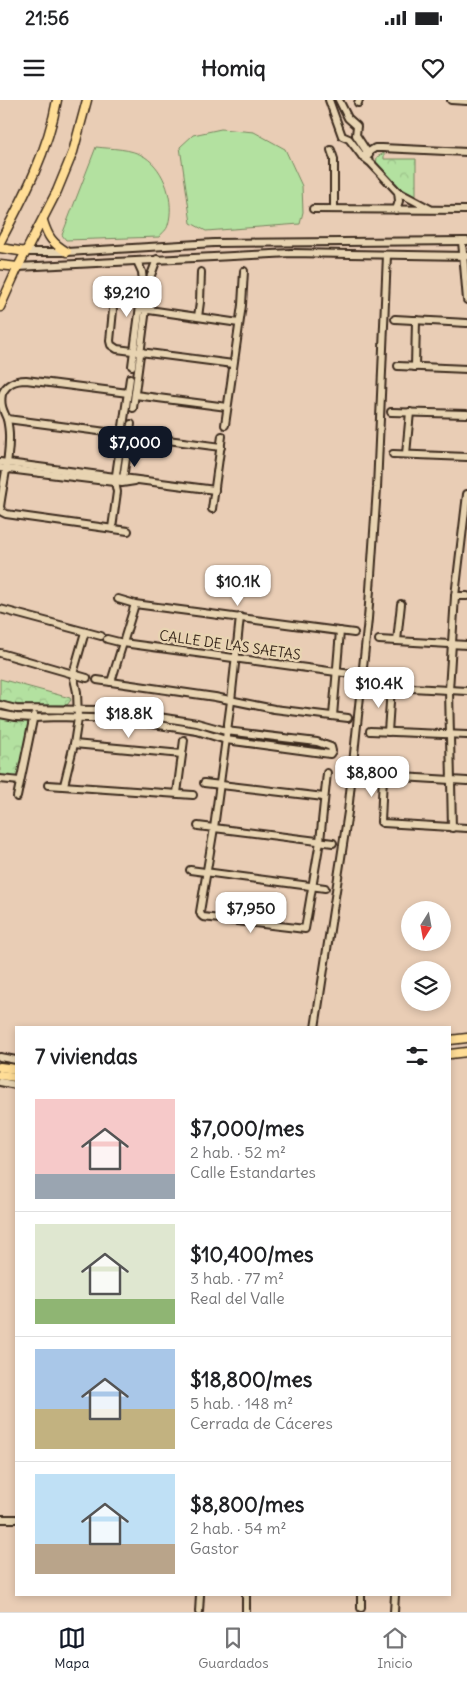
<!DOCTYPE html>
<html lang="es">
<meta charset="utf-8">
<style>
:root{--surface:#fff;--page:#f2f2f2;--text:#202124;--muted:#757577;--line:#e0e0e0;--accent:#111827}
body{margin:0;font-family:Delius,sans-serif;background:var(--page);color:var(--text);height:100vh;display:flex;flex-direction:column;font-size:19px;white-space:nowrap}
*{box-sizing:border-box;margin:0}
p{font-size:16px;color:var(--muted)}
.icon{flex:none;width:28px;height:28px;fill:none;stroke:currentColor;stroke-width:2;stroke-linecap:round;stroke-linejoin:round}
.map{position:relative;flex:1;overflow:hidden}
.details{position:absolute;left:15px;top:926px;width:436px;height:570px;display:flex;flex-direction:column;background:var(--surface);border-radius:0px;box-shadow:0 2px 8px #0003}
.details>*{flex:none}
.needle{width:32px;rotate:191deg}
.fabs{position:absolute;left:401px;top:801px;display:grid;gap:10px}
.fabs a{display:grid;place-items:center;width:50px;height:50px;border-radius:50%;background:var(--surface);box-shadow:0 2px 8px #0003;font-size:25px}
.price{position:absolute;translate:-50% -42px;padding:0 11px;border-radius:10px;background:#fff;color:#222;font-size:16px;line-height:32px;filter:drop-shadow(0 1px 2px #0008)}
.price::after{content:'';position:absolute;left:50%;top:30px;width:15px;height:11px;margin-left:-8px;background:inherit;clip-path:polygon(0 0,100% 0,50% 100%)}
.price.on{background:var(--accent);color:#fff}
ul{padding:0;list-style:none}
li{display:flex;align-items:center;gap:15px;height:125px;padding:0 20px}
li+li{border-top:1px solid var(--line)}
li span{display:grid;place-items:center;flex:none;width:140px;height:100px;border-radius:0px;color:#555}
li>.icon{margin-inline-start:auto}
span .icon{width:60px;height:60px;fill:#fffc;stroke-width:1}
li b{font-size:21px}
h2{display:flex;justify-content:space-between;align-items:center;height:60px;padding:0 20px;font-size:21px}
.status{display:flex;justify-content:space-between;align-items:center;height:35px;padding:0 25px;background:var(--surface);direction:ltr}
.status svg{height:14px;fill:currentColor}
header{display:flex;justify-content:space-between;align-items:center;height:65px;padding:0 20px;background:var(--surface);font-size:22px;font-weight:800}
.menu{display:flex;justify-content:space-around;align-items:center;height:70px;border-top:1px solid var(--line);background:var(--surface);font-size:14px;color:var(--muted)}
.menu a{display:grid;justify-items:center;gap:2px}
.menu .on{color:var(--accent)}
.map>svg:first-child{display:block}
.grass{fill:#b3e1a0;stroke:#77865f}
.park{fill:url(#park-crowns);stroke:#77865f}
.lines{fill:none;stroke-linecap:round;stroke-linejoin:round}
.minor-casing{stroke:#3b2a1e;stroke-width:10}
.major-casing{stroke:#3b2a1e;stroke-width:11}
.minor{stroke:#e8d4b2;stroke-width:6}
.major{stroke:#ffdd96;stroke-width:8}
.labels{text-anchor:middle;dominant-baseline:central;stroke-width:5;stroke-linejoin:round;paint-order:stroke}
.street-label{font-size:14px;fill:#3b2a1e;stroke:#e8d4b2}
</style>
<div class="status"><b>21:56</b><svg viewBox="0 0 49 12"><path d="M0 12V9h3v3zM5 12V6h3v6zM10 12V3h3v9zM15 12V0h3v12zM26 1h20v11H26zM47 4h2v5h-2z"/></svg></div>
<header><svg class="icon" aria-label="menu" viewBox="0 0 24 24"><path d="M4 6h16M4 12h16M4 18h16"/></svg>Homiq<svg class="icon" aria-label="heart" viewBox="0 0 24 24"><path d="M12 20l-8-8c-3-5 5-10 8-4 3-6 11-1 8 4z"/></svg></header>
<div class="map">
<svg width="467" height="1512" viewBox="0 0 467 1512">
<defs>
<pattern id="park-crowns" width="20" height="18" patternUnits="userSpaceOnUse" patternTransform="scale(1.25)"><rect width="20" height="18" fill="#b3e1a0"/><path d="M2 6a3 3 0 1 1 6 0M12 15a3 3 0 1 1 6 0" fill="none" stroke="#9bc189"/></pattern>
</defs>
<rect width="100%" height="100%" fill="#e9cdb5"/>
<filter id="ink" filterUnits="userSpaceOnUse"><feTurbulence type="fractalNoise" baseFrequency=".02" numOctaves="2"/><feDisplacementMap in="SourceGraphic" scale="10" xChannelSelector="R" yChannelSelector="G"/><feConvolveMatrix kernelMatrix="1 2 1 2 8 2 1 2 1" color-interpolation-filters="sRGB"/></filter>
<g filter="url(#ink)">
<g class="grass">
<polygon points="221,29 254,32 285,49 302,86 303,112 300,124 206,131 191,123 180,47 193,35"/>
<path d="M 96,47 C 112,49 131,48 145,57 C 165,70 175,102 168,125 C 167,130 162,133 159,137 L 66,140 L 62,135 Z"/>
</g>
<g class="park">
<polygon points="384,53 384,59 416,59 416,97 402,89 376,66 377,57"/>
<path d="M 0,579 L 70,598 L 71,600 L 67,605 C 47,605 19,608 0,600 Z"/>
<polygon points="0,617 29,622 17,677 0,676"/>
</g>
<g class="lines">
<defs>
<g id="minor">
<polyline points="329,0 342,36 349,39 362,56 371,63 398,92 399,101 396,110"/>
<polyline points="339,0 348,18 357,26 356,35 369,55"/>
<polyline points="451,0 467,1"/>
<polyline points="358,3 359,0"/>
<polyline points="331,50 334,59 334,109"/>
<polyline points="362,56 375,48 382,48 467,52"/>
<polyline points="398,92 430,109"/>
<polyline points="313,109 467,110"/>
<polyline points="462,141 467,200"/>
<polyline points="26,152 67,152 214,143 467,141"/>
<polyline points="18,167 291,153 467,156"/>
<polyline points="111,191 113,210 110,241 111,245 117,249 233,264"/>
<polyline points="142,209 239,223"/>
<polyline points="198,217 200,202 201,172"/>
<polyline points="395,219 467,223"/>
<polyline points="132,266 143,183 142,172 137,161"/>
<polyline points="398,266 467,269"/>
<polyline points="415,267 416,220"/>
<path d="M 128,293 L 26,280 C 15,280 7,283 2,294 C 0,305 3,310 7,319 C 8,324 9,330 9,335 C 10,359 3,383 0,407 L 2,412 L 6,414 L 128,431"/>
<polyline points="135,295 227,307"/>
<polyline points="133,308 150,178 157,159"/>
<polyline points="391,312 467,314"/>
<polyline points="7,319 221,347"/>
<polyline points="225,325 242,205 244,171"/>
<polyline points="393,354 467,357"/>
<polyline points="406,354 410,312"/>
<polyline points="0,362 215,390"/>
<polyline points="0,368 122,383 135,381"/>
<polyline points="123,379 131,324"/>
<polyline points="212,409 222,336"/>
<polyline points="112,428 117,392 115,382 130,278"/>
<polyline points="455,496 467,496"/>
<polyline points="118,499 135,504 354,533"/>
<polyline points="0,509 101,536"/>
<polyline points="240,517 231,601 214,728 200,812 201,815 203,817 305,829 320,741 327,673"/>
<polyline points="107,539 123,543 351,574"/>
<polyline points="379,540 467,545"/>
<polyline points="397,541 401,504"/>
<polyline points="0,553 87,578"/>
<polyline points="97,580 215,597 274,609 348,618"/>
<polyline points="111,582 135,504"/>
<polyline points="374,586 467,591"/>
<polyline points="0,605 16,609 101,610 133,613 197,623 226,631 317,642 331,647 332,651 330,654 226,640 197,631 121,619 58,617 34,618 16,617 0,614"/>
<polyline points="333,616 340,531"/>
<polyline points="370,631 467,635"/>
<polyline points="388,632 391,587"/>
<polyline points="74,644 182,654"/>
<polyline points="369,675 467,681"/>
<polyline points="383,676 381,722 383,723 467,728"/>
<polyline points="0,679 20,681"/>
<polyline points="204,683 324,697"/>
<polyline points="48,685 193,695"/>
<polyline points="64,685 74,644 78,618 77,592 73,574 85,532"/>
<polyline points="177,693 184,640"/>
<polyline points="17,697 34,615"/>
<polyline points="198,726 333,743"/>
<polyline points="452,728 449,590 455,496 467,394"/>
<polyline points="190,770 325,788"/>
<polyline points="315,928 348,712 368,519 377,388 387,155"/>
<polyline points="0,957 16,960"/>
<polyline points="0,982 16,985"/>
<polyline points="0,1419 16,1419"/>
<polyline points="361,1508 361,1495"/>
<polyline points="199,1512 200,1495"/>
<polyline points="246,1512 246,1495"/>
<polyline points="394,1512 395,1495"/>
</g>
<g id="major">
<path d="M 43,121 C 48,137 52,143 67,152"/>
<path d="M 0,142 C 24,97 48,51 57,0"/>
<polyline points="0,148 26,152"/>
<polyline points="0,165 18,167"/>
<polyline points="0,207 18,167 57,91 73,52 87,0"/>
<polyline points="450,940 467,938"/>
<polyline points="450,954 467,952"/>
<polyline points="0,967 16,969"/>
<polyline points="0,975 16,977"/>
</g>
</defs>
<use href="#minor" class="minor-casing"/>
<use href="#major" class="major-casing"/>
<use href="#minor" class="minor"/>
<use href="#major" class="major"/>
</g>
</g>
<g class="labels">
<g class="street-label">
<text transform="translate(230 545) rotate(8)">CALLE DE LAS SAETAS</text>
</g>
</g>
</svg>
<div class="fabs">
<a><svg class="needle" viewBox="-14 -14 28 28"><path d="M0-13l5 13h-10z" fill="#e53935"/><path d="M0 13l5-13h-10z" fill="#757577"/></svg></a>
<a><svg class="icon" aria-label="layers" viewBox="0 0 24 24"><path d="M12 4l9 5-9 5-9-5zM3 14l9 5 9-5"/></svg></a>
</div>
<b class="price" style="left:127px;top:218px">$9,210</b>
<b class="price on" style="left:135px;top:368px">$7,000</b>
<b class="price" style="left:238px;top:507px">$10.1K</b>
<b class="price" style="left:379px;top:609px">$10.4K</b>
<b class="price" style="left:129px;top:639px">$18.8K</b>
<b class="price" style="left:372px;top:698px">$8,800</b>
<b class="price" style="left:251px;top:834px">$7,950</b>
<section class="details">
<h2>7 viviendas<svg class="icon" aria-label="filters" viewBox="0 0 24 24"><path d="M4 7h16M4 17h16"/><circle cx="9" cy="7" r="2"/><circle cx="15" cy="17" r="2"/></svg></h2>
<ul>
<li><span style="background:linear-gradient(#f6c9c9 75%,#9aa5b1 0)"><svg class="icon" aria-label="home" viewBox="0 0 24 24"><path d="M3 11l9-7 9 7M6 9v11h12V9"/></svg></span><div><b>$7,000/mes</b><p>2 hab. · 52 m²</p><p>Calle Estandartes</p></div></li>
<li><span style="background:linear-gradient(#dfe7d0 75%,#8fb573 0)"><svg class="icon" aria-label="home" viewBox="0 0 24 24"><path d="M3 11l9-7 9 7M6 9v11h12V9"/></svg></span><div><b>$10,400/mes</b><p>3 hab. · 77 m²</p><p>Real del Valle</p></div></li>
<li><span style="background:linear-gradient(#a9c7e8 60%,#c2b280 0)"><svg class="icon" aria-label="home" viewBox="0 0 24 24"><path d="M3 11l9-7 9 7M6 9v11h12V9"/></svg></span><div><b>$18,800/mes</b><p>5 hab. · 148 m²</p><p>Cerrada de Cáceres</p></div></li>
<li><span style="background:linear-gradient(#bfe0f5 70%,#b9a48a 0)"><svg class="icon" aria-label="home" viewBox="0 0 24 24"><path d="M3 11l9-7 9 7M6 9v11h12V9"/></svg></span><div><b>$8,800/mes</b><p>2 hab. · 54 m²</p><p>Gastor</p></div></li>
</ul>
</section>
</div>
<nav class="menu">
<a class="on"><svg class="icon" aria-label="map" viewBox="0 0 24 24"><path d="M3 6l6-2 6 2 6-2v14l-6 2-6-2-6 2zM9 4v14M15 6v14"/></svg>Mapa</a>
<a><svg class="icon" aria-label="saved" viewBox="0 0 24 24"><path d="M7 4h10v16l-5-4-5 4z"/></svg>Guardados</a>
<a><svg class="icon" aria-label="home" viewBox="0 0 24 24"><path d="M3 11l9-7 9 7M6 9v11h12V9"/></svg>Inicio</a>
</nav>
